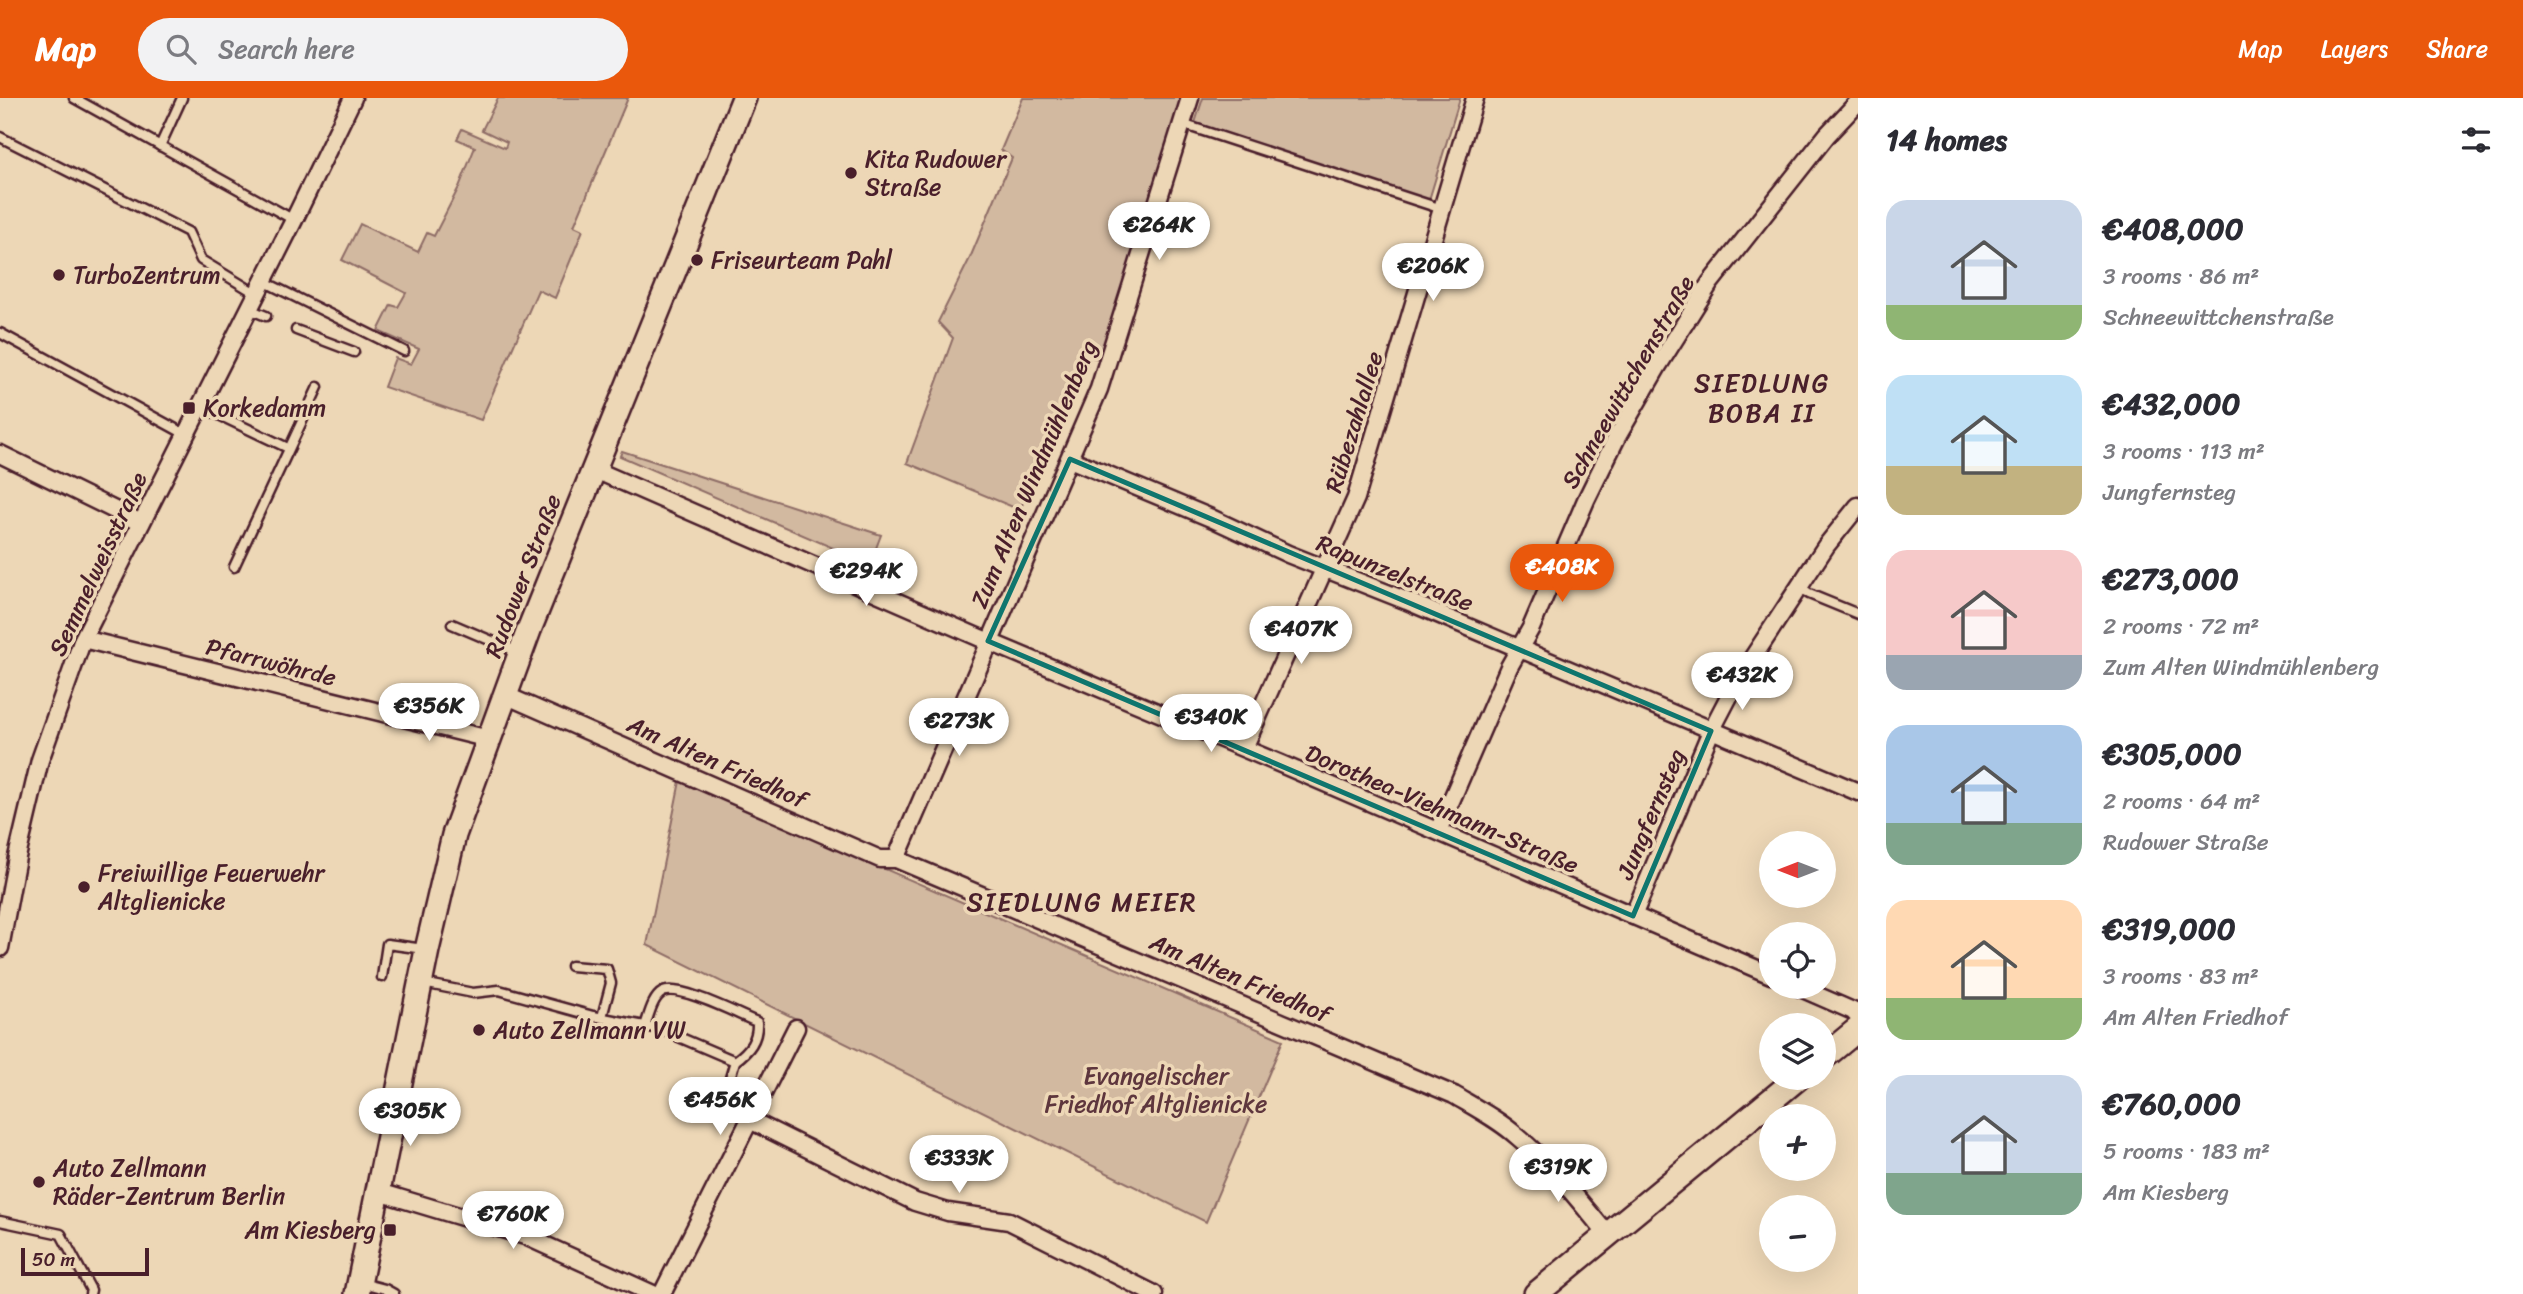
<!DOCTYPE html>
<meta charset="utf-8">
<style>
:root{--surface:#fff;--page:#f2f2f3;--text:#2b2b33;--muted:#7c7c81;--accent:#ea580c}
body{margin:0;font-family:Sriracha,sans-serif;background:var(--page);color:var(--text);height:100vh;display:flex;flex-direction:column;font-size:26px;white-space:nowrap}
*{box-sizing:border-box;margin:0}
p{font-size:23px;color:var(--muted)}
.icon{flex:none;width:38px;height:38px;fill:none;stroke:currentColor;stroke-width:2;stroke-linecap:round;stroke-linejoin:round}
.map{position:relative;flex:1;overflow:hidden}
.drawer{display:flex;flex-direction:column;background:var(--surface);width:665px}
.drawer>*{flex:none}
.needle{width:46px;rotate:270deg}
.buttons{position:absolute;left:1759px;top:733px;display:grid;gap:14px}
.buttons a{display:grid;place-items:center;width:77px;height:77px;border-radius:50%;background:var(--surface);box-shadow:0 7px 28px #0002;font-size:35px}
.scale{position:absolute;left:21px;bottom:18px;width:128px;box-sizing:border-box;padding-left:7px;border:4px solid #4a1f2b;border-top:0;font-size:19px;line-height:24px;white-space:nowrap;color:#4a1f2b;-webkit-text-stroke:5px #edd7b6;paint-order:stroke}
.price{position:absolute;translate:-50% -60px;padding:0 16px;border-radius:24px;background:#fff;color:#222;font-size:23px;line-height:46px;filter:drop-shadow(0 2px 4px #0008)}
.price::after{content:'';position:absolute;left:50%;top:42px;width:21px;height:16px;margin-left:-10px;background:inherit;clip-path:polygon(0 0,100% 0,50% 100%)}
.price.current{background:var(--accent);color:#fff}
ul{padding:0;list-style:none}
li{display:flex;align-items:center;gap:21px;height:175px;padding:0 28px}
li span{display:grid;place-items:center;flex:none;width:196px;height:140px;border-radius:21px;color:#555}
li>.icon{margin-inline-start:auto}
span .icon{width:84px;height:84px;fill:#fffc;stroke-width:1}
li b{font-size:30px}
h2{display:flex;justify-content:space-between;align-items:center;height:84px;padding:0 28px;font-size:30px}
header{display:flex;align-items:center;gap:42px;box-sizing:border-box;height:98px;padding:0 35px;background:var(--accent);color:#fff}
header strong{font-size:33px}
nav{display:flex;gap:38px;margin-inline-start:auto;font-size:24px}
.search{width:490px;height:63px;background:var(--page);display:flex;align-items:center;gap:18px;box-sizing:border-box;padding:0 24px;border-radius:38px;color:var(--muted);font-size:26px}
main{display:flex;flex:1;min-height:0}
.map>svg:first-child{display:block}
.green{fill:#d2b9a0;stroke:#8e6c66;stroke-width:2}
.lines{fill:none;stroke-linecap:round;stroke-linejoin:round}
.lane-casing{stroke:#4a1f2b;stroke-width:13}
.street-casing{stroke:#4a1f2b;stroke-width:21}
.secondary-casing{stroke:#4a1f2b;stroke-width:28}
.lane{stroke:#edd7b6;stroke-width:8}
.street{stroke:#edd7b6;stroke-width:16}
.secondary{stroke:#edd7b6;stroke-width:23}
.marked{fill:none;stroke:#0f766e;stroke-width:5;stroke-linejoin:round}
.poi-dot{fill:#4a1f2b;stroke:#edd7b6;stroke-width:2.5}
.labels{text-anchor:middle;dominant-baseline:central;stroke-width:7;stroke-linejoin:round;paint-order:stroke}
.poi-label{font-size:24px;fill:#4a1f2b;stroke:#edd7b6;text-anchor:start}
.street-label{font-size:24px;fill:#4a1f2b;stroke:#edd7b6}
.park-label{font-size:24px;fill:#5e363d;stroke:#edd7b6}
.neighbourhood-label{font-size:26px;letter-spacing:2px;fill:#4a1f2b;stroke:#edd7b6}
</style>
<header>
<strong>Map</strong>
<div class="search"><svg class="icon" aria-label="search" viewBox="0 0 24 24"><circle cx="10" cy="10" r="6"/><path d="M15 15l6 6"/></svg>Search here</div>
<nav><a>Map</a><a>Layers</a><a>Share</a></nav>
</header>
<main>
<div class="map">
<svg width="1858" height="1196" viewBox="0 0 1858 1196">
<rect width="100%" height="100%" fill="#edd7b6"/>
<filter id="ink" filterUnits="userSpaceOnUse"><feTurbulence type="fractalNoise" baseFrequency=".0143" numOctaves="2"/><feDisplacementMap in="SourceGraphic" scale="14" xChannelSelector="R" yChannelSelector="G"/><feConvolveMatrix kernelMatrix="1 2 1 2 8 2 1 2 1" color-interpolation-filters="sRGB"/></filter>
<g filter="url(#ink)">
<g class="green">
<polygon points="498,0 628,0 574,128 583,132 555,200 538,192 481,322 384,289 395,260 411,266 419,251 378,233 391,207 398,209 406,195 342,162 360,126 418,154 427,135 434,138 459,89 475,49 457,41 462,31 505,50 507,44 482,32"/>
<polygon points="1023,0 1187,0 1145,115 1101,261 1090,259 1081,284 1076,282 1020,412 907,365 953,240 938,224 970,160 1012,60 1001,52"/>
<polygon points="1203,0 1460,0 1429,102 1195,25"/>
<polygon points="622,353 881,437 870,466 620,358"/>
<polygon points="680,683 1283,942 1206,1124 647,847"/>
</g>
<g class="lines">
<defs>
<g id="lane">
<polyline points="74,0 294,122"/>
<polyline points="1182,26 1442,111"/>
<polyline points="0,39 188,134 201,162 257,196"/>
<polyline points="160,48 182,0"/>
<polyline points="263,183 404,253"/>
<polyline points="249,211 266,218"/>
<polyline points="296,232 354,254"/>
<polyline points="0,235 185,336"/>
<polyline points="200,308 288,350"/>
<polyline points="234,469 318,289"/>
<polyline points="1799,489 1809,496 1858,516"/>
<polyline points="452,526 518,554"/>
<polyline points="571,868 607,871 611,885 602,919"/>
<polyline points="382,879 387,846 424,851"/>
<polyline points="423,885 473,895 499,892 593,918 660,931 735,963 730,980"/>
<path d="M 645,928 C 649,918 652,900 663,894 C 680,886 739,917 757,924 C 758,942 749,953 735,963"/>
<polyline points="0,1123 61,1136 91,1192 90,1196"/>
<polyline points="362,1185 385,1191 394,1196"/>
</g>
<g id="street">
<polyline points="0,356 141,425"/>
<polyline points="1070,361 1211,420 1288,456 1407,503 1858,694"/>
<polyline points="593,371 978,539 1281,666 1771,877"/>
<polyline points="83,541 489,641"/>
<path d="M 505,597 L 880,761 L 896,761 L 1454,997 C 1476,1010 1499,1022 1518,1039 C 1552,1067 1579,1103 1607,1136"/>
<polyline points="1244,650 1356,400 1475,0"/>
<polyline points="1438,733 1509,569 1531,530 1586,402 1617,339 1658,268 1710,185 1827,37 1858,4"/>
<polyline points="896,761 1099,291 1190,0"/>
<polyline points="1633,818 1711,633 1736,585 1826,448 1858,408"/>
<polyline points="0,850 17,759 40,662 83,541 294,122 353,0"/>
<polyline points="1798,889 1853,913 1858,918"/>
<polyline points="750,1022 915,1104 948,1114 1009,1123 1154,1196"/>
<polyline points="379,1094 525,1138 653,1196"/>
<polyline points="662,1196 796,930"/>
</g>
<g id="secondary">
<polyline points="1824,959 1858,931"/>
<polyline points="357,1196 427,852 454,737 529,532 744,0"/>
<polyline points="1536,1196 1798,980"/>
</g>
</defs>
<use href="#lane" class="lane-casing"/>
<use href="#street" class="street-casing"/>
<use href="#secondary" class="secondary-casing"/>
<use href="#lane" class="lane"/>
<use href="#street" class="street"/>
<use href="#secondary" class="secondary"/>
</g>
</g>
<path class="marked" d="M 1070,361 L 1711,633 L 1633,818 L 988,543 Z"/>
<g class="poi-dot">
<circle cx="851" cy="75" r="7"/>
<circle cx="697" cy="162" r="7"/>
<circle cx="59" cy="177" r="7"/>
<rect x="182" y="303" width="14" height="14" rx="3.5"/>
<circle cx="84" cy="789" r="7"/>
<circle cx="479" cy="932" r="7"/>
<circle cx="39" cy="1084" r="7"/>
<rect x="383" y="1125" width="14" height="14" rx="3.5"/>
</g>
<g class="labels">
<g class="poi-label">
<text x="865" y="61">Kita Rudower<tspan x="865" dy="28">Straße</tspan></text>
<text x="711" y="162">Friseurteam Pahl</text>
<text x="73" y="177">TurboZentrum</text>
<text x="203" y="310">Korkedamm</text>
<text x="98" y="775">Freiwillige Feuerwehr<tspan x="98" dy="28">Altglienicke</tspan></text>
<text x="493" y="932">Auto Zellmann VW</text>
<text x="53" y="1070">Auto Zellmann<tspan x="53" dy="28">Räder-Zentrum Berlin</tspan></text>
<text x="376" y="1132" text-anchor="end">Am Kiesberg</text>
</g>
<g class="street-label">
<text transform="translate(1628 284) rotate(-60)">Schneewittchenstraße</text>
<text transform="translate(1354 324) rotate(-73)">Rübezahlallee</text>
<text transform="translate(1034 376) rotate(-67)">Zum Alten Windmühlenberg</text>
<text transform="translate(98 466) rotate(-65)">Semmelweisstraße</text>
<text transform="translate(1395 475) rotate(22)">Rapunzelstraße</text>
<text transform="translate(523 478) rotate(-69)">Rudower Straße</text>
<text transform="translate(271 564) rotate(14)">Pfarrwöhrde</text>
<text transform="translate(717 664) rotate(24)">Am Alten Friedhof</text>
<text transform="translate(1442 711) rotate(23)">Dorothea-Viehmann-Straße</text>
<text transform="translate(1651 716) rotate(-67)">Jungfernsteg</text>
<text transform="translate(1240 880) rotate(23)">Am Alten Friedhof</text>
</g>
<g class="park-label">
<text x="1156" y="978">Evangelischer<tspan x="1156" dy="28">Friedhof Altglienicke</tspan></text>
</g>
<g class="neighbourhood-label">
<text x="1762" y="285">SIEDLUNG<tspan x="1762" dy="30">BOBA II</tspan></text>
<text x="1082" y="804">SIEDLUNG MEIER</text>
</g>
</g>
</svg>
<div class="buttons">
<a><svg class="needle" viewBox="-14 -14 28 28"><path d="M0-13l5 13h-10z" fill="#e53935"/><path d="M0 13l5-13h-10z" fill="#7c7c81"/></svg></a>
<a><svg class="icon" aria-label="locate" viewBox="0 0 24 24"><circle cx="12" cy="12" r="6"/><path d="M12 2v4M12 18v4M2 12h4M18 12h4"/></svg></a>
<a><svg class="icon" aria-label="layers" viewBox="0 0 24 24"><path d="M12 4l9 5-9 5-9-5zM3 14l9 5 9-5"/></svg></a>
<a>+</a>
<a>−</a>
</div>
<div class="scale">50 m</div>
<b class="price" style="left:1159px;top:164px">€264K</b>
<b class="price" style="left:1433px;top:205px">€206K</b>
<b class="price current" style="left:1562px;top:506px">€408K</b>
<b class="price" style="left:866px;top:510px">€294K</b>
<b class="price" style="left:1301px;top:568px">€407K</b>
<b class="price" style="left:1742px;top:614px">€432K</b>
<b class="price" style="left:429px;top:645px">€356K</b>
<b class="price" style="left:1211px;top:656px">€340K</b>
<b class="price" style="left:959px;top:660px">€273K</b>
<b class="price" style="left:720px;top:1039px">€456K</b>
<b class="price" style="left:410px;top:1050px">€305K</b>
<b class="price" style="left:959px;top:1097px">€333K</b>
<b class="price" style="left:1558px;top:1106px">€319K</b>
<b class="price" style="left:513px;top:1153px">€760K</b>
</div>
<section class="drawer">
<h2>14 homes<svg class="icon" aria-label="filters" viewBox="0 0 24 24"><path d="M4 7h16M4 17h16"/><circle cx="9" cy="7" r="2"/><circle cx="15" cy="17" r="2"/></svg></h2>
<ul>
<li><span style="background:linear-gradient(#c9d6e8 75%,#8fb573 0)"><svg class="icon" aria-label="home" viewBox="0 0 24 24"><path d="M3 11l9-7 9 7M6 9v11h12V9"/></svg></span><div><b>€408,000</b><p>3 rooms · 86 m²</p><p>Schneewittchenstraße</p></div></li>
<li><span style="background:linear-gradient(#bfe0f5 65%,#c2b280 0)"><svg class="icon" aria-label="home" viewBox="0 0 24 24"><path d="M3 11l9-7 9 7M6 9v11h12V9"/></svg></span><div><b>€432,000</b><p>3 rooms · 113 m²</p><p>Jungfernsteg</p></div></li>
<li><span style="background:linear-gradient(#f6c9c9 75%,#9aa5b1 0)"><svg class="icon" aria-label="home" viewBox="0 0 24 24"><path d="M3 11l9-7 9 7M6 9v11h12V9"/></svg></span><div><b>€273,000</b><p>2 rooms · 72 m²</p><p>Zum Alten Windmühlenberg</p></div></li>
<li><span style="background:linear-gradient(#a9c7e8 70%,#7fa58c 0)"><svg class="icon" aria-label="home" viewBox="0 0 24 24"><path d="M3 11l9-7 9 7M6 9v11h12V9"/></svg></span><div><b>€305,000</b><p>2 rooms · 64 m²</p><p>Rudower Straße</p></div></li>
<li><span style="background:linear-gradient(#ffd9b3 70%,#8fb573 0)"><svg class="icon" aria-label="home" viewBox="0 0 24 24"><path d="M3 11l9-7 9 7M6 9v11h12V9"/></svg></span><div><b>€319,000</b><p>3 rooms · 83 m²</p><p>Am Alten Friedhof</p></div></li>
<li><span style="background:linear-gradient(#c9d6e8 70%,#7fa58c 0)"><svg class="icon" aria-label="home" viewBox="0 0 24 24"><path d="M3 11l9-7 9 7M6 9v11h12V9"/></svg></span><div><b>€760,000</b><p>5 rooms · 183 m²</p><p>Am Kiesberg</p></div></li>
</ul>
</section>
</main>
